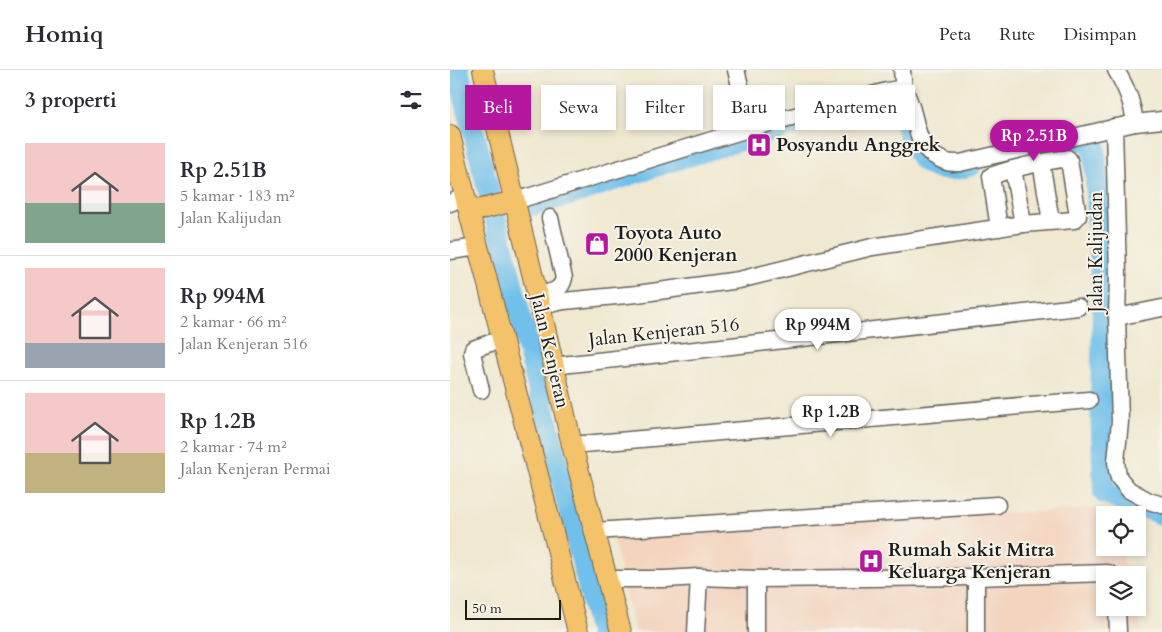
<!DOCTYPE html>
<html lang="id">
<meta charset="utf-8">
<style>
:root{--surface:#fff;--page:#f2f2f3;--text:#2b2b33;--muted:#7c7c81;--line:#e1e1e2;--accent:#b5179e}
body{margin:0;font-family:Cardo,serif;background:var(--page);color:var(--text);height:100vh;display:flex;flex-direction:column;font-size:19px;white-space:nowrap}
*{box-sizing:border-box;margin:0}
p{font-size:16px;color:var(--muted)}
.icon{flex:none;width:28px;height:28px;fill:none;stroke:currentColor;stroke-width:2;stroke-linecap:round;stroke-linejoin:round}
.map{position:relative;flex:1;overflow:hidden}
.sheet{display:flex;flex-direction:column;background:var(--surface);width:450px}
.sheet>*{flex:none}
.banner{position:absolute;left:15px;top:15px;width:475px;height:45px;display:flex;gap:10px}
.tools{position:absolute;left:646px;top:436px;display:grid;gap:10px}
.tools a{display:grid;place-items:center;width:50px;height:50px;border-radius:0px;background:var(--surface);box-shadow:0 2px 8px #0003;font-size:25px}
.scale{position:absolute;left:15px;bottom:12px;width:96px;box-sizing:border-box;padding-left:5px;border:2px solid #1c1c1c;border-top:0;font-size:14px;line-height:18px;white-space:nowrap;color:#1c1c1c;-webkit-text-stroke:4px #f7f3e8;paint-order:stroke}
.price{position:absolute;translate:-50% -42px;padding:0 11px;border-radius:18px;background:#fff;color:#222;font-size:16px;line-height:32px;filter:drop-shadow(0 1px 2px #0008)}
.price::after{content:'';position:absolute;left:50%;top:30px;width:15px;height:11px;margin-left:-8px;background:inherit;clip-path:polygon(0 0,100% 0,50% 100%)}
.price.selected{background:var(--accent);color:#fff}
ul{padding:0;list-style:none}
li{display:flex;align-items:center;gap:15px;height:125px;padding:0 25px}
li+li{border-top:1px solid var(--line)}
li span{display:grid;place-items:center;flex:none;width:140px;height:100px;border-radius:0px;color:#555}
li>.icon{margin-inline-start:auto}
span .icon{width:60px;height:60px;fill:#fffc;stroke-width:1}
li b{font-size:21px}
h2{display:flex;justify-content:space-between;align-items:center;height:60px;padding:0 25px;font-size:21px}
.tag{padding:0 18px;border-radius:0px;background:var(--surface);box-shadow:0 2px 8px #0003;font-size:18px;line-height:45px}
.tag.selected{background:var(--accent);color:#fff}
header{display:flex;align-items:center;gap:30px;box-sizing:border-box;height:70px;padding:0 25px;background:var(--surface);border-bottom:1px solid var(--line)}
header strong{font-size:24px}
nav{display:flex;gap:28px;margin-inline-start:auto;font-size:18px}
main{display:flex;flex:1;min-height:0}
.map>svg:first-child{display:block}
.built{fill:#f3d4bf}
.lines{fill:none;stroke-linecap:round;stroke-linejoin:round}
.river{stroke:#6fc0eb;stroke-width:22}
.minor-casing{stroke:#66635b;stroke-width:19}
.major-casing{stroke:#66635b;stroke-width:22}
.minor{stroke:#fff;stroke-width:16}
.major{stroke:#f3c26a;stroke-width:20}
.labels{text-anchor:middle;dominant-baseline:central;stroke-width:4;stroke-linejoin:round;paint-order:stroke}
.poi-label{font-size:19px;font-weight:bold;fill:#1c1c1c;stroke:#f7f3e8;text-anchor:start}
.street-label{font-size:19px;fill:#1c1c1c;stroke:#f7f3e8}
</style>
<header>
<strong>Homiq</strong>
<nav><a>Peta</a><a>Rute</a><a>Disimpan</a></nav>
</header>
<main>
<section class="sheet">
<h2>3 properti<svg class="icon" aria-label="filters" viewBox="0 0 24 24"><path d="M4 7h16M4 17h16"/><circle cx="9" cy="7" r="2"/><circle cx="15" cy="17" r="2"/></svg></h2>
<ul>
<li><span style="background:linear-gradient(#f6c9c9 60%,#7fa58c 0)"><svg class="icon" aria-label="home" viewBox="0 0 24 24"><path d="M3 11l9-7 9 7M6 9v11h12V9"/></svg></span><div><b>Rp 2.51B</b><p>5 kamar · 183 m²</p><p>Jalan Kalijudan</p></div></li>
<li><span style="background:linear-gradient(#f6c9c9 75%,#9aa5b1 0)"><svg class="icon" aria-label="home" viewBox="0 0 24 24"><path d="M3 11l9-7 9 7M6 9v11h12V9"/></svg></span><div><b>Rp 994M</b><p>2 kamar · 66 m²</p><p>Jalan Kenjeran 516</p></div></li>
<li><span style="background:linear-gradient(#f6c9c9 60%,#c2b280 0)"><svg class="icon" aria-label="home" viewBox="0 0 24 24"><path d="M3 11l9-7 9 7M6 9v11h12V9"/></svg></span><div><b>Rp 1.2B</b><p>2 kamar · 74 m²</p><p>Jalan Kenjeran Permai</p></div></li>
</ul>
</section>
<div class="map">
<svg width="712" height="562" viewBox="0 0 712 562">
<rect width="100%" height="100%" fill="#f7f3e8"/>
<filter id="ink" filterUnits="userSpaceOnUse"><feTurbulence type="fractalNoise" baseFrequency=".02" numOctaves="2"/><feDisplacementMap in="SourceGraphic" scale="10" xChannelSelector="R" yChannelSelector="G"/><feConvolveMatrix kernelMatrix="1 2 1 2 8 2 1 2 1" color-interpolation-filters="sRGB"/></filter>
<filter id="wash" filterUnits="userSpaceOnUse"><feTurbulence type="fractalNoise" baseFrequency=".0096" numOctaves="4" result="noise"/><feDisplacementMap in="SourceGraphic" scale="20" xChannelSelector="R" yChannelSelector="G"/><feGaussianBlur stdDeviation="1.12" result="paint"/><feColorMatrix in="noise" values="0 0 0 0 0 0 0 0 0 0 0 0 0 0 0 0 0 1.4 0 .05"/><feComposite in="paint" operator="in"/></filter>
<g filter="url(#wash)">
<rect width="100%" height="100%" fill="#f0e8d0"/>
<polygon class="built" points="660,438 662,445 655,445 655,478 670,478 677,505 655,505 655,538 686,538 692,562 185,562 162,462"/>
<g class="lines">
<g class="river">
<polyline points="8,0 150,562"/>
<polyline points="618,73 644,68 653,240 651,334 654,423 712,444"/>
<path d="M 76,137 L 128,122 L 214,93 L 324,60 L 444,27 L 448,30 C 455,51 462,91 487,98 C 497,101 512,98 521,95"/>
</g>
</g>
</g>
<g filter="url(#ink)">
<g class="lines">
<defs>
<g id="minor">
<polyline points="286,0 301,58"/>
<polyline points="452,0 454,20"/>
<path d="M 666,0 C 677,19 682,31 685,53"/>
<polyline points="664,57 668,205 667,247 670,352 666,391 667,400 669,408 679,420 699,431 712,435"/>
<polyline points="591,92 601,151"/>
<polyline points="563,99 573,154"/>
<path d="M 65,131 L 301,58 L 437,21 L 449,19 L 454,20 C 468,41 462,76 488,88 C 498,93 499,93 510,93 L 685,53 L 712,50"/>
<polyline points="0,133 15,126"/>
<polyline points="0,181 28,177"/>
<path d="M 88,225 C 100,222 111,222 114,208 L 100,148"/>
<path d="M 90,236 L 114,231 L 187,224 L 289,210 L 422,177 L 573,154 L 624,150 L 628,146 L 619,90 L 617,88 C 591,92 566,97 541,106 L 549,158"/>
<polyline points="667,247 712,238"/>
<polyline points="103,296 628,237"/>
<polyline points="31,320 22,283 23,279 40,273 53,271"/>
<polyline points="122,375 639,330"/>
<polyline points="145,461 547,435"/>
<polyline points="156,509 215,509 249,507 306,509 526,507 658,503 661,505"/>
<polyline points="667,538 668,562"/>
<polyline points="246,562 249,507"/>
<polyline points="306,562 306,509"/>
<polyline points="526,562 526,507"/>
</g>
<g id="major">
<polyline points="33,0 90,236 122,375 171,562"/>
<polyline points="0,65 19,142 104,466 128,562"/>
<polyline points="19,142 65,131"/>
</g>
</defs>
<use href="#minor" class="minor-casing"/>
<use href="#major" class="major-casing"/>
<use href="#minor" class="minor"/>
<use href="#major" class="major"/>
</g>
</g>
<defs>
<symbol id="hospital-square" viewBox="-11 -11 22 22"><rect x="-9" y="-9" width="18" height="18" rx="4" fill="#b5179e" stroke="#f7f3e8"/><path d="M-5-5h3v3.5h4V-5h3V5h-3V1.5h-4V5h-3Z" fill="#fff"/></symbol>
<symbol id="shop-square" viewBox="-11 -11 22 22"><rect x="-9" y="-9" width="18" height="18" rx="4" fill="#b5179e" stroke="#f7f3e8"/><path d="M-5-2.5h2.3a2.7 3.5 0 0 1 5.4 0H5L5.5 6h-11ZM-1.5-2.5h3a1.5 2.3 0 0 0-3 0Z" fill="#fff"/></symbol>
</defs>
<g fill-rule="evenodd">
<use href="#hospital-square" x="295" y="61" width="28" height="28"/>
<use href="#shop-square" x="133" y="160" width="28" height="28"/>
<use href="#hospital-square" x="407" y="477" width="28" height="28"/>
</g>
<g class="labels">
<g class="poi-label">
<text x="326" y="75">Posyandu Anggrek</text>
<text x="164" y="163">Toyota Auto<tspan x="164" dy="22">2000 Kenjeran</tspan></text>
<text x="438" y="480">Rumah Sakit Mitra<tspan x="438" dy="22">Keluarga Kenjeran</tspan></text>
</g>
<g class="street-label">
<text transform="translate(646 182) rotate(-90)">Jalan Kalijudan</text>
<text transform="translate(214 262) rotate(-6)">Jalan Kenjeran 516</text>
<text transform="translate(100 281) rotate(77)">Jalan Kenjeran</text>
</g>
</g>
</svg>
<div class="tools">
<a><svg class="icon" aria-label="locate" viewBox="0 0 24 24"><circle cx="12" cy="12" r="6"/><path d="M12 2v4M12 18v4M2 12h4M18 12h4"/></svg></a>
<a><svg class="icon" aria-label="layers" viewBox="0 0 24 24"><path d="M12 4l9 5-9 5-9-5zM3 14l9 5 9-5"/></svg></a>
</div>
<div class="scale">50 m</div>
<b class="price selected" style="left:584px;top:92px">Rp 2.51B</b>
<b class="price" style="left:368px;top:281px">Rp 994M</b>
<b class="price" style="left:381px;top:368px">Rp 1.2B</b>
<div class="banner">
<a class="tag selected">Beli</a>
<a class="tag">Sewa</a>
<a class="tag">Filter</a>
<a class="tag">Baru</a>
<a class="tag">Apartemen</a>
</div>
</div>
</main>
